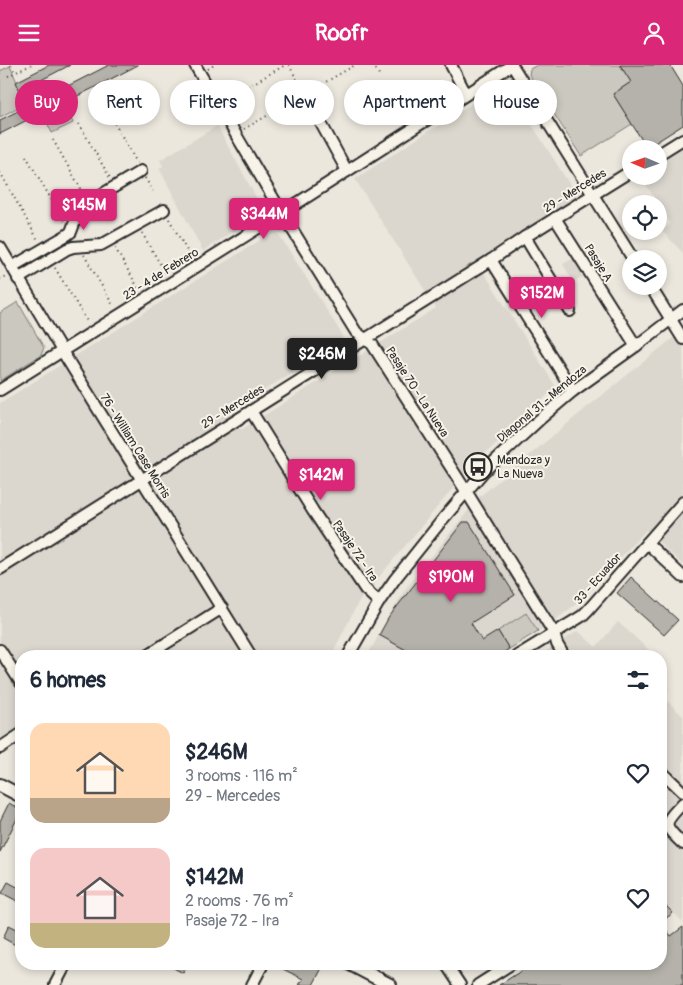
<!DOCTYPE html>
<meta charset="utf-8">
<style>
:root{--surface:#fff;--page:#f6f6f7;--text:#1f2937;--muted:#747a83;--accent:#db2777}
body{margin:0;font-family:Pangolin,sans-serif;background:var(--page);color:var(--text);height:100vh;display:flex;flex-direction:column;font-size:19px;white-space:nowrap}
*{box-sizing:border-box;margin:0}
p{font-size:16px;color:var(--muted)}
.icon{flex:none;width:28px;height:28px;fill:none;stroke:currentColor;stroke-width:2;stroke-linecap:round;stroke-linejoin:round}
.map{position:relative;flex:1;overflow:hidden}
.side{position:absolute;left:15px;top:585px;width:652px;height:320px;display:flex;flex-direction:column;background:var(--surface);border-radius:20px;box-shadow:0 2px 8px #0003}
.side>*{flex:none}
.top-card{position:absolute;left:15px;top:15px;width:654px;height:45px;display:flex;gap:10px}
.needle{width:32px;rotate:272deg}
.controls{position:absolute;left:622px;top:75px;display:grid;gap:10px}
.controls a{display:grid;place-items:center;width:45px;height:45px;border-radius:50%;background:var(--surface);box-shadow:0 2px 8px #0003;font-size:25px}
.price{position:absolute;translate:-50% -42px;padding:0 11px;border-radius:5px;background:var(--accent);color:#fff;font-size:16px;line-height:32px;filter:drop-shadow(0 1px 2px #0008)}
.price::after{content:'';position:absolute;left:50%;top:30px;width:15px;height:11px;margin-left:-8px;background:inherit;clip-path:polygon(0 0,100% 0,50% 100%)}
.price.on{background:#222;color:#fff}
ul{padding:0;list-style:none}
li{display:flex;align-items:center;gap:15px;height:125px;padding:0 15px}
li span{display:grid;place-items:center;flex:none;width:140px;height:100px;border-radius:15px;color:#555}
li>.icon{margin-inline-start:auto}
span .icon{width:60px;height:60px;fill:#fffc;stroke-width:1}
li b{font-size:21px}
h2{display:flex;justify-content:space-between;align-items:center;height:60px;padding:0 15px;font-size:21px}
.tag{padding:0 18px;border-radius:22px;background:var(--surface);box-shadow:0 2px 8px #0003;font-size:18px;line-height:45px}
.tag.on{background:var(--accent);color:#fff}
header{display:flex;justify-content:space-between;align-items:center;height:65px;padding:0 15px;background:var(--accent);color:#fff;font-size:22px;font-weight:800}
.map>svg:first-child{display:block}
.built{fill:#dbd7ce}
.green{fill:#cbc8bf;stroke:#7b7a75}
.building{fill:#b5b2ab;stroke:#2b2b2b}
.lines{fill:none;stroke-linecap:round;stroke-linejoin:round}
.minor-casing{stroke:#2b2b2b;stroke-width:14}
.major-casing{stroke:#2b2b2b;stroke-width:16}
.path{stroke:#2b2b2b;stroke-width:2;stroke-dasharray:1 4;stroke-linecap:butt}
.minor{stroke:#f7f3e8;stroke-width:10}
.major{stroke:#f7f3e8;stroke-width:12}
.labels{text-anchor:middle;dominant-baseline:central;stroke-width:4;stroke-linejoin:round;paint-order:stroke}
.street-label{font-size:12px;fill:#2b2b2b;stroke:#f7f3e8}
.poi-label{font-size:12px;fill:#2b2b2b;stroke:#f7f3e8;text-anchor:start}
</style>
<header><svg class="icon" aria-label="menu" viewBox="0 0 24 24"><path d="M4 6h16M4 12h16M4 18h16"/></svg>Roofr<svg class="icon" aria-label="person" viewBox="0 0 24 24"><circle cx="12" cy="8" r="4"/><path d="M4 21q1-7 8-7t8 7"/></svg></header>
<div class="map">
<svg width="683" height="920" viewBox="0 0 683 920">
<rect width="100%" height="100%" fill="#ebe7dd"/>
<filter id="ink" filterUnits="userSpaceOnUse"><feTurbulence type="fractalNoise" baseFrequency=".02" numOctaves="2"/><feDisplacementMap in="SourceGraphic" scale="10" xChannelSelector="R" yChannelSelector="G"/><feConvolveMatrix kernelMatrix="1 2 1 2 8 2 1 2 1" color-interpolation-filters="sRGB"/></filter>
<g filter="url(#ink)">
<g class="built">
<polygon points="505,17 577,131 478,198 556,322 470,403 359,536 331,591 21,591 21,662 0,674 0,338 273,167 278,168 343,271 341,276 232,346 241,365 436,243 355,114"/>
<polygon points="217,61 262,143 261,148 203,186 159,103 163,101 160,95"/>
<polygon points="683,83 683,188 662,166 670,159 641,111 659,111 659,98"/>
<polygon points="576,192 587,209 573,217 563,199"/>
<polygon points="683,265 683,500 646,465 580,536 554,556 498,591 367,591 404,526 479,432 585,344"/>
<polygon points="618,557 650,586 645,591 538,591 578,566 596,582"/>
<polygon points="661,616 669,623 662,631 683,651 683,857 661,836"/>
</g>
<g class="green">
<polygon points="537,0 620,0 631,17 613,29 632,59 581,91 529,10 530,4"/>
<polygon points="10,1 26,38 0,52 0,6"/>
<polygon points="59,26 73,58 52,68 37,36"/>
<polygon points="18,237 44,283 41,290 0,316 0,248"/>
<polygon points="526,548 538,566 509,584 498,566"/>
</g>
<g class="building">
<polygon points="49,0 70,0 20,26 16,17"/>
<polygon points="109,0 138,0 70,35 64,23"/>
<polygon points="620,0 670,0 683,21 683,60 647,83 613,29 631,17"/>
<polygon points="26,42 29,54 0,69 0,55"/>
<polygon points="463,457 469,457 515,530 471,558 482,576 498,566 509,584 498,591 416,591 415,590 379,570 389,552"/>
<polygon points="631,512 678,555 664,570 617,528"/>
<polygon points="9,738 21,745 21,746 0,787 0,756"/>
<polygon points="8,817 21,824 21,838 2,828"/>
<polygon points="661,836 673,848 661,857"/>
<polygon points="661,858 671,871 683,862 683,920 499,920 532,899 661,899"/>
<polygon points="9,860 21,866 21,883 3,873"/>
<polygon points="166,899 188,899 183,908"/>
<polygon points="273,899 319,899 323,901 313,920 299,920 303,914"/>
</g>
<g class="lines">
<defs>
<g id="minor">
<polyline points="195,0 282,148 356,267 372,279 466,426 554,568 557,579 564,591"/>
<polyline points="451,0 466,29"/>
<polyline points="512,0 633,194"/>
<polyline points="317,51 347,106"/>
<polyline points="659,89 683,74"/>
<polyline points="555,153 636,281"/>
<polyline points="525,172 570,246"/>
<polyline points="0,182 62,286 251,591"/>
<polyline points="491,195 573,326"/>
<polyline points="12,202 67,170 71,167 77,151 89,137 141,106"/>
<polyline points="18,214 67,184 73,182 101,180 164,145"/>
<polyline points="650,221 683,274"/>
<polyline points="0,325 282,148 512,0"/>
<polyline points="251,346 313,446 365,524 379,537"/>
<polyline points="647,478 683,512"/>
<polyline points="0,504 491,195 525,172 631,106"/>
<polyline points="0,585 21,618"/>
<polyline points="146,591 222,543"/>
<polyline points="348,591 379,537 395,514 443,454 484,406 539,355 573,326 636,281 683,245"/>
<polyline points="517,591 582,551 588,545 683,437"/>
<polyline points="0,683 21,669"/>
<polyline points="661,706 683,727"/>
<path d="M 683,738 C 663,759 662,759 683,779"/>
<polyline points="446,899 460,920"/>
<polyline points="55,920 66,899"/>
<polyline points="252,920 263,899"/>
<polyline points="478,920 511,899"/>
</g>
<g id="major">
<polyline points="0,720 21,731"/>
<polyline points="350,899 390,920"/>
</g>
</defs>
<use href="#minor" class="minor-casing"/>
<use href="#major" class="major-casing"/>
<g class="path">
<polyline points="11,0 15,8"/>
<polyline points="289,0 313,44"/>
<polyline points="373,0 380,11"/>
<polyline points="208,4 214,0"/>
<polyline points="8,11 31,0"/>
<polyline points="226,34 285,0"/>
<polyline points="105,41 137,98"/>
<polyline points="79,59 110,113"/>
<polyline points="244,64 355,0"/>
<polyline points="53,75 84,129"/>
<polyline points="26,91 64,156"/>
<polyline points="0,107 38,175"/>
<polyline points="145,113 153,126"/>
<polyline points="169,154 191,193"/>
<polyline points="142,168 166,209"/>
<polyline points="115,183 140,226"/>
<polyline points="84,190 114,242"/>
<polyline points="55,203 88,258"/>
<polyline points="0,214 7,211"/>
</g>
<use href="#minor" class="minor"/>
<use href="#major" class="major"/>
</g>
</g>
<defs>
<symbol id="bus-ring" viewBox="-11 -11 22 22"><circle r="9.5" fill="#f7f3e8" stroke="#2b2b2b" stroke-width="1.5"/><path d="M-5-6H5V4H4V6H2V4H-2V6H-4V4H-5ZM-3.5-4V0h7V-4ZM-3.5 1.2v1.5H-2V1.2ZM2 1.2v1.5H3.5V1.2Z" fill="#2b2b2b"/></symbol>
</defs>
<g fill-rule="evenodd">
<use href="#bus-ring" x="462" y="386" width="32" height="32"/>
</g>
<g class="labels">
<g class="street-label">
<text transform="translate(575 126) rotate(-32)">29 - Mercedes</text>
<text transform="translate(598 198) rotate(58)">Pasaje A</text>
<text transform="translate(161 209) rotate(-32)">23 - 4 de Febrero</text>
<text transform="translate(417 327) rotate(57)">Pasaje 70 - La Nueva</text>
<text transform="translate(542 339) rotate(-40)">Diagonal 31 - Mendoza</text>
<text transform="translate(233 342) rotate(-32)">29 - Mercedes</text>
<text transform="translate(135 381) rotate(58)">76 - William Case Morris</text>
<text transform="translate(355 486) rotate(56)">Pasaje 72 - Ira</text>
<text transform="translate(598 514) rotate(-48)">33 - Ecuador</text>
</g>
<g class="poi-label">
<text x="497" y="395">Mendoza y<tspan x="497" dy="14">La Nueva</tspan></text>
</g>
</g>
</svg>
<div class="controls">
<a><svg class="needle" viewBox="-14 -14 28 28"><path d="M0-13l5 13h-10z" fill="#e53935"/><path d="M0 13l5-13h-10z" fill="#747a83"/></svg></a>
<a><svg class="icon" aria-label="locate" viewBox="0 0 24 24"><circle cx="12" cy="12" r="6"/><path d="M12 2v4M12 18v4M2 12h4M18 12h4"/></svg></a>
<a><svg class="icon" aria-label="layers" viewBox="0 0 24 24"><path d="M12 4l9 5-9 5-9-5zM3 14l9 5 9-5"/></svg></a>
</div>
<b class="price" style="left:84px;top:166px">$145M</b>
<b class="price" style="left:264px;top:175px">$344M</b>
<b class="price" style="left:542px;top:254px">$152M</b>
<b class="price on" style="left:322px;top:315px">$246M</b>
<b class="price" style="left:321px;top:436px">$142M</b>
<b class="price" style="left:451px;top:538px">$190M</b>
<div class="top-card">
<a class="tag on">Buy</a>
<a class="tag">Rent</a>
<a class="tag">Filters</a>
<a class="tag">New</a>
<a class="tag">Apartment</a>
<a class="tag">House</a>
</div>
<section class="side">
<h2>6 homes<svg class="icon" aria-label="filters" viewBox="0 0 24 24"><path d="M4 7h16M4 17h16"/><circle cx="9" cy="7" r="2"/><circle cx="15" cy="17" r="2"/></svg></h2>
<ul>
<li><span style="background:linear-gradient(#ffd9b3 75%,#b9a48a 0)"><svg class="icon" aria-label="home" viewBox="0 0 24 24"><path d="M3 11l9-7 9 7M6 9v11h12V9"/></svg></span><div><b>$246M</b><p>3 rooms · 116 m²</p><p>29 - Mercedes</p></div><svg class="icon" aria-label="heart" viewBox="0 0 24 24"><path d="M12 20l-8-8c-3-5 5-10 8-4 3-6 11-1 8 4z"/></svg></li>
<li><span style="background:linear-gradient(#f6c9c9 75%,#c2b280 0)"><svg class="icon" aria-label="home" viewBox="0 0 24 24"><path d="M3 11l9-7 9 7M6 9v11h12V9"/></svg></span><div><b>$142M</b><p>2 rooms · 76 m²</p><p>Pasaje 72 - Ira</p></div><svg class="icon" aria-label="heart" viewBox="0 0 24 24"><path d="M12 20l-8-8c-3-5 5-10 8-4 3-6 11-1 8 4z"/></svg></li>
</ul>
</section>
</div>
